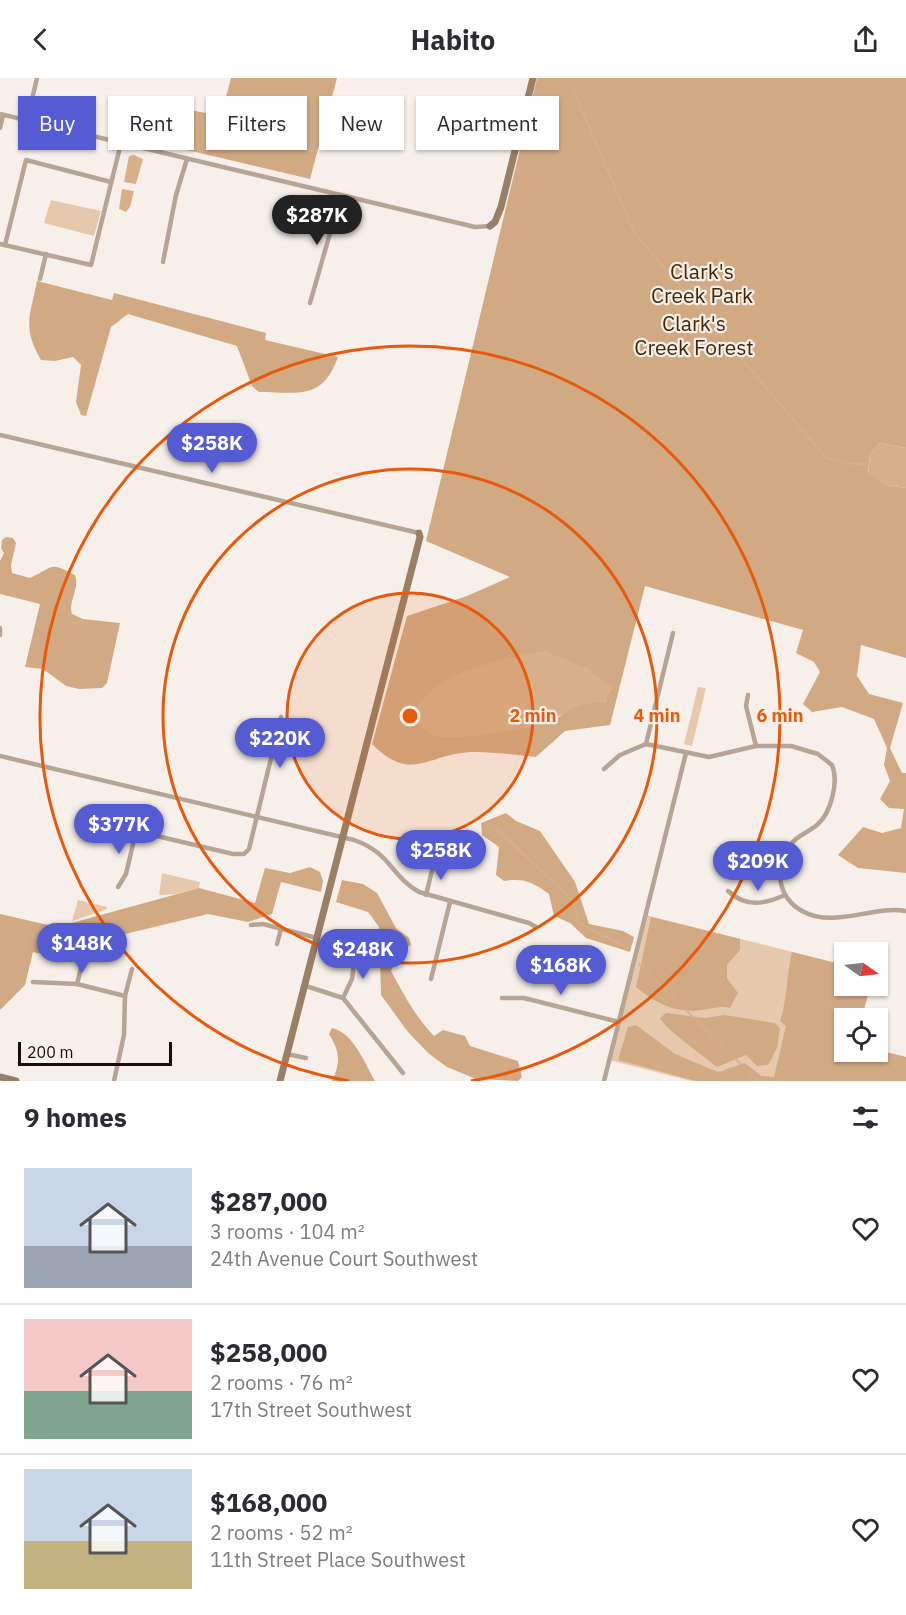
<!DOCTYPE html>
<meta charset="utf-8">
<style>
:root{--surface:#fff;--page:#f7f7f7;--text:#2b2b33;--muted:#7c7c81;--line:#e1e1e2;--accent:#555cd3}
body{margin:0;font-family:"IBM Plex Sans",sans-serif;background:var(--page);color:var(--text);height:100vh;display:flex;flex-direction:column;font-size:22px;white-space:nowrap}
*{box-sizing:border-box;margin:0}
p{font-size:20px;color:var(--muted)}
.icon{flex:none;width:33px;height:33px;fill:none;stroke:currentColor;stroke-width:2;stroke-linecap:round;stroke-linejoin:round}
.map{position:relative;height:1003px;overflow:hidden}
.drawer{display:flex;flex-direction:column;background:var(--surface);flex:1}
.drawer>*{flex:none}
.top-card{position:absolute;left:18px;top:18px;width:600px;height:54px;display:flex;gap:12px}
.needle{width:39px;rotate:104deg}
.buttons{position:absolute;left:834px;top:864px;display:grid;gap:12px}
.buttons a{display:grid;place-items:center;width:54px;height:54px;border-radius:0px;background:var(--surface);box-shadow:0 2px 4px #0004;font-size:30px}
.scale{position:absolute;left:18px;bottom:15px;width:154px;box-sizing:border-box;padding-left:6px;border:3px solid #13100e;border-top:0;font-size:16px;line-height:21px;white-space:nowrap;color:#13100e;-webkit-text-stroke:4px #f7f0ea;paint-order:stroke}
.price{position:absolute;translate:-50% -51px;padding:0 14px;border-radius:21px;background:var(--accent);color:#fff;font-size:20px;line-height:39px;filter:drop-shadow(0 2px 3px #0008)}
.price::after{content:'';position:absolute;left:50%;top:36px;width:18px;height:14px;margin-left:-9px;background:inherit;clip-path:polygon(0 0,100% 0,50% 100%)}
.price.active{background:#222;color:#fff}
ul{padding:0;list-style:none}
li{display:flex;align-items:center;gap:18px;height:150px;padding:0 24px}
li+li{border-top:2px solid var(--line)}
li span{display:grid;place-items:center;flex:none;width:168px;height:120px;border-radius:0px;color:#555}
li>.icon{margin-inline-start:auto}
span .icon{width:72px;height:72px;fill:#fffc;stroke-width:1}
li b{font-size:26px}
h2{display:flex;justify-content:space-between;align-items:center;height:72px;padding:0 24px;font-size:26px}
.pill{padding:0 21px;border-radius:0px;background:var(--surface);box-shadow:0 2px 4px #0004;font-size:21px;line-height:54px}
.pill.active{background:var(--accent);color:#fff}
header{display:flex;justify-content:space-between;align-items:center;height:78px;padding:0 24px;background:var(--surface);font-size:27px;font-weight:800}
.map>svg:first-child{display:block}
.green{fill:#e6c9ad}
.forest{fill:#d1aa84;fill-rule:evenodd}
.water{fill:#d7b08a}
.lines{fill:none;stroke-linecap:round;stroke-linejoin:round}
.stream{stroke:#d7b08a;stroke-width:1.5}
.street{stroke:#b6a494;stroke-width:4.5}
.secondary{stroke:#987f66;stroke-width:7}
.ring{fill:none;stroke:#e8590c;stroke-width:3}
.labels{text-anchor:middle;dominant-baseline:central;stroke-width:4.5;stroke-linejoin:round;paint-order:stroke}
.park-label{font-size:21px;fill:#422707;stroke:#f7f0ea}
.centre{fill:#e8590c;stroke:#f7f0ea;stroke-width:3}
.ring-label{font-size:18px;text-anchor:middle;font-weight:bold;fill:#e8590c;stroke:#f7f0ea;stroke-width:4.5;stroke-linejoin:round;paint-order:stroke}
</style>
<header><svg class="icon" aria-label="back" viewBox="0 0 24 24"><path d="M15 5l-7 7 7 7"/></svg>Habito<svg class="icon" aria-label="share" viewBox="0 0 24 24"><path d="M12 15V3M7 8l5-5 5 5M5 13v7h14v-7"/></svg></header>
<div class="map">
<svg width="906" height="1003" viewBox="0 0 906 1003">
<rect width="100%" height="100%" fill="#f7f0ea"/>
<g class="green">
<polygon points="51,122 101,133 94,158 44,145"/>
<polygon points="698,609 706,610 692,668 684,666"/>
<polygon points="162,795 200,804 199,810 176,816 159,817"/>
<polygon points="78,822 107,829 107,831 72,843"/>
<polygon points="646,837 844,887 844,908 870,908 862,940 844,940 844,974 878,972 906,979 906,1003 691,1003 609,982"/>
</g>
<g class="forest">
<polygon points="231,0 337,0 310,101 166,67 165,51 175,29 221,38"/>
<path d="M 537,0 L 906,0 L 906,370 L 880,365 L 870,376 L 868,396 L 887,407 L 906,410 L 906,580 L 861,567 L 857,598 L 869,616 L 903,625 L 890,670 L 902,695 L 906,695 L 906,795 L 858,790 L 838,777 L 863,749 L 882,755 L 901,750 L 904,731 L 889,730 L 880,721 L 890,703 L 884,687 L 887,670 L 874,641 L 842,629 L 812,634 L 803,626 L 820,594 L 814,584 L 796,575 L 803,552 L 645,508 L 610,647 L 565,653 L 536,679 C 516,677 495,674 475,674 C 428,674 413,707 372,666 L 407,538 L 467,518 L 510,499 L 426,463 ZM 611,609 L 604,625 L 578,625 L 557,640 L 523,650 Z"/>
<path d="M 37,203 L 112,222 L 114,215 L 266,255 L 265,262 L 338,279 C 322,323 299,314 259,314 L 252,308 L 237,268 L 128,236 L 111,249 L 86,338 L 81,337 L 76,324 L 81,287 L 73,279 L 55,283 L 41,282 C 22,249 30,239 37,203 Z"/>
<path d="M 6,459 L 13,460 L 16,465 L 11,487 L 12,495 L 30,500 C 55,489 48,483 75,497 C 80,511 68,523 72,536 L 83,541 L 120,545 L 107,605 L 102,610 L 79,611 L 66,608 L 43,591 L 25,589 L 40,526 L 0,516 L 0,483 L 4,475 L 1,470 L 2,462 Z"/>
<path d="M 506,735 L 516,743 L 540,753 L 575,804 L 589,846 L 623,853 L 634,859 L 630,874 L 586,860 L 570,845 L 554,838 L 549,816 C 533,804 523,800 504,803 L 496,797 L 499,769 L 482,757 L 481,745 Z"/>
<polygon points="310,789 320,794 323,803 321,814 281,804 272,836 248,844 208,836 117,858 115,864 78,855 62,869 60,880 33,874 25,907 0,932 0,836 57,849 199,810 255,825 265,790 290,795"/>
<path d="M 342,802 L 363,806 L 377,815 L 396,850 L 409,860 L 411,867 L 397,875 L 391,893 C 404,917 415,938 434,958 L 443,952 L 465,958 L 470,968 L 518,983 L 522,999 L 518,1003 L 476,1001 L 447,989 L 428,975 L 408,954 L 381,917 L 379,849 L 368,834 L 336,824 Z"/>
<path d="M 651,839 L 740,861 L 740,872 L 727,887 L 727,900 L 738,915 L 730,930 C 718,927 712,931 702,932 C 676,936 655,925 636,909 Z"/>
<path d="M 792,874 L 844,887 L 844,908 L 870,908 L 862,940 L 844,940 L 844,974 L 878,972 L 906,979 L 906,1003 L 696,1003 L 618,982 L 628,949 L 636,947 L 675,976 L 718,994 L 745,985 L 761,998 L 774,999 L 786,948 L 780,943 C 788,919 786,897 792,874 Z"/>
<path d="M 666,935 L 705,940 L 725,937 L 775,945 L 780,951 L 777,970 L 768,987 L 757,988 L 746,977 L 717,989 C 703,977 668,954 660,940 Z"/>
<path d="M 332,950 C 354,955 365,986 375,1003 L 332,1003 C 341,984 340,974 329,956 Z"/>
</g>
<g class="water">
<polygon points="134,77 143,81 136,106 124,104 129,78"/>
<polygon points="122,111 134,113 130,129 126,134 119,131"/>
<polygon points="880,365 906,370 906,410 887,407 868,397 870,376"/>
<path d="M 544,573 L 587,590 L 611,609 L 604,625 C 575,625 582,627 557,639 C 538,649 454,665 434,657 C 427,654 419,646 412,641 C 423,595 504,581 544,573 Z"/>
</g>
<g class="lines">
<g class="stream">
<polyline points="574,14 634,154 826,380 851,386 869,386"/>
<polyline points="496,750 573,823 579,845 630,871"/>
<polyline points="639,886 758,1003"/>
</g>
<g class="street">
<polyline points="0,36 475,149 490,148"/>
<polyline points="27,43 37,0"/>
<polyline points="0,50 3,37"/>
<polyline points="0,166 91,187 121,65"/>
<polyline points="5,167 26,82 111,104"/>
<polyline points="163,184 176,117 187,81"/>
<polyline points="40,201 46,176"/>
<polyline points="310,225 341,117"/>
<polyline points="0,357 419,455"/>
<polyline points="0,550 0,557"/>
<polyline points="748,617 746,628 756,668"/>
<polyline points="646,666 673,555"/>
<path d="M 0,678 L 354,762 C 391,775 390,797 419,814 L 529,845 L 536,849"/>
<path d="M 604,691 L 620,677 L 646,666 L 709,679 L 756,668 L 791,668 L 818,676 L 832,687 C 839,704 831,735 817,747 C 809,754 798,757 791,766 C 773,787 777,819 802,833 C 834,851 873,827 906,833"/>
<polyline points="81,746 89,742 233,776 244,776 249,771 281,639"/>
<polyline points="118,809 126,796 136,753"/>
<path d="M 728,813 C 746,830 765,826 785,817"/>
<polyline points="426,817 434,784"/>
<polyline points="251,847 263,846 317,860"/>
<polyline points="277,866 281,851"/>
<polyline points="431,901 450,824"/>
<polyline points="33,904 77,906 125,918"/>
<polyline points="77,906 83,882"/>
<polyline points="306,908 343,920 403,995"/>
<polyline points="343,920 352,901 355,876"/>
<polyline points="502,920 524,920 619,944"/>
<polyline points="287,976 306,980"/>
<polyline points="114,1003 124,957 125,918 132,891"/>
<polyline points="604,1003 686,675"/>
</g>
<g class="secondary">
<polyline points="490,148 495,144 501,129 533,0"/>
<polyline points="0,999 16,1003"/>
<polyline points="280,1003 420,459 419,455"/>
</g>
</g>
<circle cx="410" cy="638" r="123" fill="#e8590c" fill-opacity=".12"/>
<g class="ring">
<circle cx="410" cy="638" r="123"/>
<circle cx="410" cy="638" r="247"/>
<path d="M349 1003A370 370 0 1 1 471 1003"/>
</g>
<g class="labels">
<g class="park-label">
<text x="702" y="193">Clark's<tspan x="702" dy="24">Creek Park</tspan></text>
<text x="694" y="245">Clark's<tspan x="694" dy="24">Creek Forest</tspan></text>
</g>
</g>
<circle cx="410" cy="638" r="9" class="centre"/>
<g class="ring-label">
<text x="533" y="644">2 min</text>
<text x="657" y="644">4 min</text>
<text x="780" y="644">6 min</text>
</g>
</svg>
<div class="buttons">
<a><svg class="needle" viewBox="-14 -14 28 28"><path d="M0-13l5 13h-10z" fill="#e53935"/><path d="M0 13l5-13h-10z" fill="#7c7c81"/></svg></a>
<a><svg class="icon" aria-label="locate" viewBox="0 0 24 24"><circle cx="12" cy="12" r="6"/><path d="M12 2v4M12 18v4M2 12h4M18 12h4"/></svg></a>
</div>
<div class="scale">200 m</div>
<b class="price active" style="left:317px;top:168px">$287K</b>
<b class="price" style="left:212px;top:396px">$258K</b>
<b class="price" style="left:280px;top:691px">$220K</b>
<b class="price" style="left:119px;top:777px">$377K</b>
<b class="price" style="left:441px;top:803px">$258K</b>
<b class="price" style="left:758px;top:814px">$209K</b>
<b class="price" style="left:82px;top:896px">$148K</b>
<b class="price" style="left:363px;top:902px">$248K</b>
<b class="price" style="left:561px;top:918px">$168K</b>
<div class="top-card">
<a class="pill active">Buy</a>
<a class="pill">Rent</a>
<a class="pill">Filters</a>
<a class="pill">New</a>
<a class="pill">Apartment</a>
</div>
</div>
<section class="drawer">
<h2>9 homes<svg class="icon" aria-label="filters" viewBox="0 0 24 24"><path d="M4 7h16M4 17h16"/><circle cx="9" cy="7" r="2"/><circle cx="15" cy="17" r="2"/></svg></h2>
<ul>
<li><span style="background:linear-gradient(#c9d6e8 65%,#9aa5b1 0)"><svg class="icon" aria-label="home" viewBox="0 0 24 24"><path d="M3 11l9-7 9 7M6 9v11h12V9"/></svg></span><div><b>$287,000</b><p>3 rooms · 104 m²</p><p>24th Avenue Court Southwest</p></div><svg class="icon" aria-label="heart" viewBox="0 0 24 24"><path d="M12 20l-8-8c-3-5 5-10 8-4 3-6 11-1 8 4z"/></svg></li>
<li><span style="background:linear-gradient(#f6c9c9 60%,#7fa58c 0)"><svg class="icon" aria-label="home" viewBox="0 0 24 24"><path d="M3 11l9-7 9 7M6 9v11h12V9"/></svg></span><div><b>$258,000</b><p>2 rooms · 76 m²</p><p>17th Street Southwest</p></div><svg class="icon" aria-label="heart" viewBox="0 0 24 24"><path d="M12 20l-8-8c-3-5 5-10 8-4 3-6 11-1 8 4z"/></svg></li>
<li><span style="background:linear-gradient(#c9d6e8 60%,#c2b280 0)"><svg class="icon" aria-label="home" viewBox="0 0 24 24"><path d="M3 11l9-7 9 7M6 9v11h12V9"/></svg></span><div><b>$168,000</b><p>2 rooms · 52 m²</p><p>11th Street Place Southwest</p></div><svg class="icon" aria-label="heart" viewBox="0 0 24 24"><path d="M12 20l-8-8c-3-5 5-10 8-4 3-6 11-1 8 4z"/></svg></li>
</ul>
</section>
